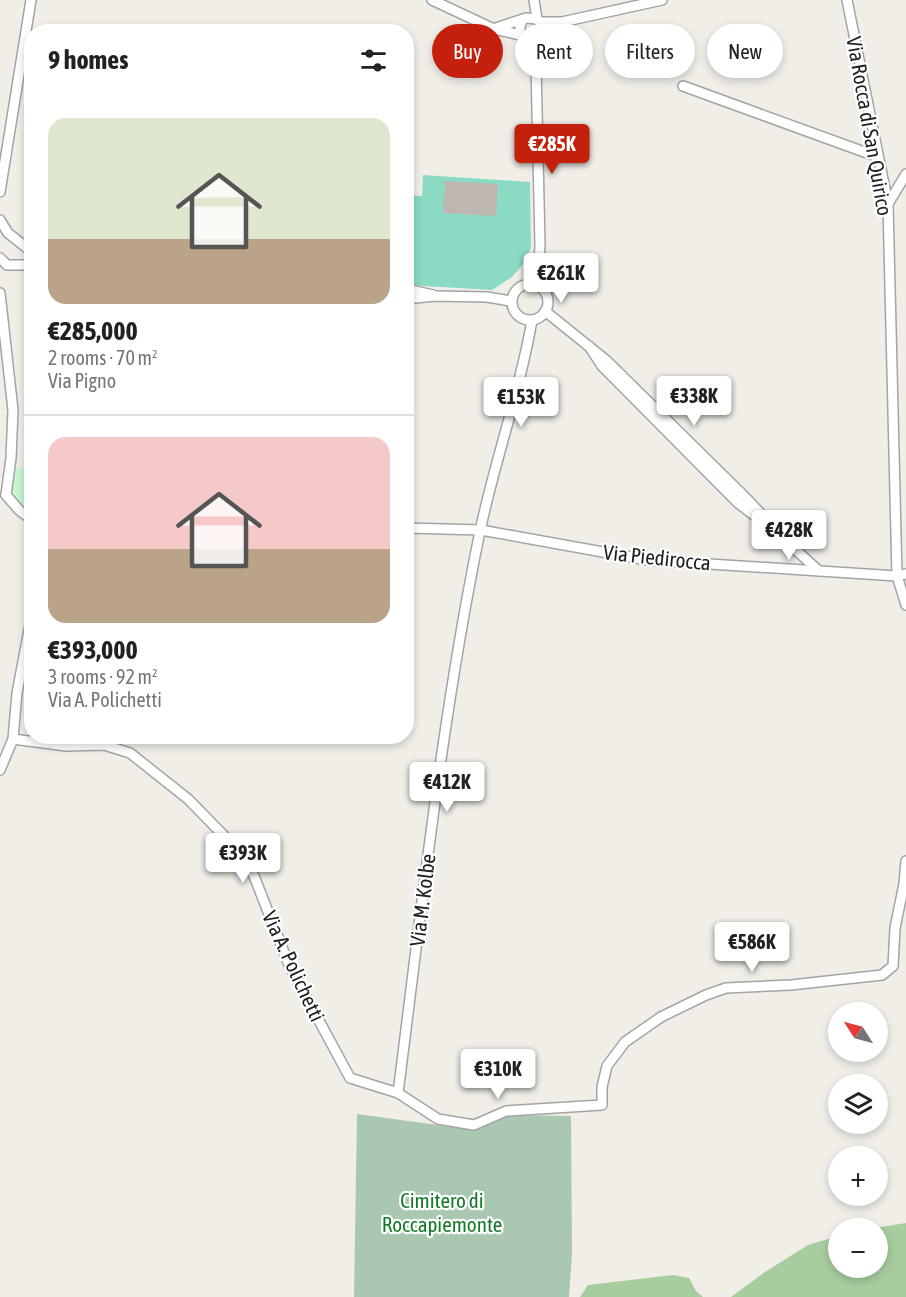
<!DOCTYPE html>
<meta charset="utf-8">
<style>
:root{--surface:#fff;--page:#f6f6f6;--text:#202124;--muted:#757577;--line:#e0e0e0;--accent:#c3210d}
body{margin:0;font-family:"Asap Condensed",sans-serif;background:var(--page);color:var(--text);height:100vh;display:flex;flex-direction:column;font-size:22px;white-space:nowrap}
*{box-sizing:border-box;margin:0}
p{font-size:20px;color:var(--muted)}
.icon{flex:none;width:33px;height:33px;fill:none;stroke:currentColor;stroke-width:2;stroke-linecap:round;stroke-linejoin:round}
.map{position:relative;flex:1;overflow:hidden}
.panel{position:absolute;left:24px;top:24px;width:390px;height:720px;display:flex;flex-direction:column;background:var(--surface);border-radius:24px;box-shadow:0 3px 9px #0003}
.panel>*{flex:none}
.guide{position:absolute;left:432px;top:24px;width:384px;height:54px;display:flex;gap:12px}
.needle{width:39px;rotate:306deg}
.controls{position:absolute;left:828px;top:1002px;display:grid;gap:12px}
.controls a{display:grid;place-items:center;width:60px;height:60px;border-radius:50%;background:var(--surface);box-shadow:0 3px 9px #0003;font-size:30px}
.price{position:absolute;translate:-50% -51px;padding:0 14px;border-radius:6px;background:#fff;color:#222;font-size:20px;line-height:39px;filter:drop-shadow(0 2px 3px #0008)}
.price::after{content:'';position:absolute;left:50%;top:36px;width:18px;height:14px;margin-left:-9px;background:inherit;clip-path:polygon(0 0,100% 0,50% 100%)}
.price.on{background:var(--accent);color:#fff}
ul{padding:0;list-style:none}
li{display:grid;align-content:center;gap:12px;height:318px;padding:0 24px}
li+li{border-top:2px solid var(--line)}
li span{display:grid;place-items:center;height:186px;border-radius:18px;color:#555}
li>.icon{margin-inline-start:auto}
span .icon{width:108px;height:108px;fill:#fffc;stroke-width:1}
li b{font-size:26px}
h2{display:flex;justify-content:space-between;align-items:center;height:72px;padding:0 24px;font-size:26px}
.chip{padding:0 21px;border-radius:27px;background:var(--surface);box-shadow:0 3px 9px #0003;font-size:21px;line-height:54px}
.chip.on{background:var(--accent);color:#fff}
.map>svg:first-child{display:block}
.forest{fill:#a7cc9e}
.cemetery{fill:#a9c7b1}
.park{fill:#c7f6d0}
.pitch{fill:#8adac4}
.building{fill:#bdb7b0}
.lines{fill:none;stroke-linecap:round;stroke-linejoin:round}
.minor-casing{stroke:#a4a4a4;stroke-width:12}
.minor{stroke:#fff;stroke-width:9}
.labels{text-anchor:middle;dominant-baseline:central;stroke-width:4.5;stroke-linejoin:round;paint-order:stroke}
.street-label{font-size:21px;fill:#202020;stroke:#fff}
.park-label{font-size:21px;fill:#137927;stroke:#fff}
</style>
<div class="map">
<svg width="906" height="1297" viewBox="0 0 906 1297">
<rect width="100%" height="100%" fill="#f0eee7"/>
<g class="forest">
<polygon points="906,1223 906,1297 731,1297 765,1272 808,1245 838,1236 838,1268 878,1268 878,1228 875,1228"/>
<polygon points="673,1275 689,1278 696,1291 703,1297 580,1297 588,1285"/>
</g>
<polygon class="cemetery" points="357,1114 474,1130 508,1115 571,1116 572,1254 569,1297 354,1297"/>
<polygon class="park" points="10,466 31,471 31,520 6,495"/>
<polygon class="pitch" points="423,175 530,182 531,248 523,264 512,277 492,290 407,285 406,195 422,196"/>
<polygon class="building" points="445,181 498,184 496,216 443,213"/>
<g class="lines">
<defs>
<g id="minor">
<polyline points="432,0 494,29 520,35"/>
<polyline points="534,0 537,19 540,23"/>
<polyline points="847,0 888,204 897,576 906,605"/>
<path d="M 522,21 C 515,33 529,51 535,63"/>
<polyline points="540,22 562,22 662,0"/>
<polyline points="496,28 526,18 537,19"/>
<polyline points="534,40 560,23"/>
<polyline points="683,86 878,157"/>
<polyline points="0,192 31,0"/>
<polyline points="888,204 906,174"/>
<polyline points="0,220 8,233 32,252"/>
<polyline points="0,258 7,265 32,265"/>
<circle cx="530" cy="302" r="18"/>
<polyline points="537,285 540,246 536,65 538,38"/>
<polyline points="406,289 433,295"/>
<polyline points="0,293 13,410 11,458 6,495"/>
<polyline points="406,299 435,296 487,297 511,301"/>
<polyline points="545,311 607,361 746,498 763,516"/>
<polyline points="589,346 602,366 738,503 776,532 819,571"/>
<polyline points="6,495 19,510 32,520"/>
<polyline points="406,528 481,530 647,560 897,576 906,574"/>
<polyline points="13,739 66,746 104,745 130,753 188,799 233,845 254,876 289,965 350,1078 398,1093 438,1119 474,1125 506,1111 602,1105 602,1087 607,1066 625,1042 661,1017 706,995 726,988 791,985 882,975 893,966 895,928 904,884 906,861"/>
<polyline points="0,770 13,739 17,693 32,614"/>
<path d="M 398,1093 C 422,905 442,717 480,531 C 495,460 520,391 532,320"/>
</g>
</defs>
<use href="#minor" class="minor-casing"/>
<use href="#minor" class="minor"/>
</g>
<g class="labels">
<g class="street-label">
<text transform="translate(870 126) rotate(80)">Via Rocca di San Quirico</text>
<text transform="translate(657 557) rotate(6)">Via Piedirocca</text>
<text transform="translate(422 900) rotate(-83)">Via M. Kolbe</text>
<text transform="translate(294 966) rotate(65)">Via A. Polichetti</text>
</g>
<g class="park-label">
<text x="442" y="1200">Cimitero di<tspan x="442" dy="24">Roccapiemonte</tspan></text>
</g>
</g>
</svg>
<div class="controls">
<a><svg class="needle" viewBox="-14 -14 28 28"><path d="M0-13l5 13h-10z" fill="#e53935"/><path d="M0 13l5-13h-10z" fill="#757577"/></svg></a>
<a><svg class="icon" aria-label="layers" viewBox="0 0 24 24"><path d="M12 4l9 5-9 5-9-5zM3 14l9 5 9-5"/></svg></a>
<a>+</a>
<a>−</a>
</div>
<b class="price on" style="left:552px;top:175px">€285K</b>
<b class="price" style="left:561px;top:304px">€261K</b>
<b class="price" style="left:694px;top:427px">€338K</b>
<b class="price" style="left:521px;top:428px">€153K</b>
<b class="price" style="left:789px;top:561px">€428K</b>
<b class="price" style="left:447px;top:813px">€412K</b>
<b class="price" style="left:243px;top:884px">€393K</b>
<b class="price" style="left:752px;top:973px">€586K</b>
<b class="price" style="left:498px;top:1100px">€310K</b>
<div class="guide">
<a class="chip on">Buy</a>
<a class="chip">Rent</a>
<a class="chip">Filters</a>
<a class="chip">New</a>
</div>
<section class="panel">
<h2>9 homes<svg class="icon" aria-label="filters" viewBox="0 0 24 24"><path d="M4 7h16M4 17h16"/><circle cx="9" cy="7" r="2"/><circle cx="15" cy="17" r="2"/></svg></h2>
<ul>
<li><span style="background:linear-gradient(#dfe7d0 65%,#b9a48a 0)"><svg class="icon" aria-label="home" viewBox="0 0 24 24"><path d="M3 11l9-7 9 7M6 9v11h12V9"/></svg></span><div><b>€285,000</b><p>2 rooms · 70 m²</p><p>Via Pigno</p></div></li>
<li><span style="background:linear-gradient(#f6c9c9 60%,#b9a48a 0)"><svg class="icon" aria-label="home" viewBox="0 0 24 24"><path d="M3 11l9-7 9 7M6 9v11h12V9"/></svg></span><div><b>€393,000</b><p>3 rooms · 92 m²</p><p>Via A. Polichetti</p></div></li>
</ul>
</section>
</div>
